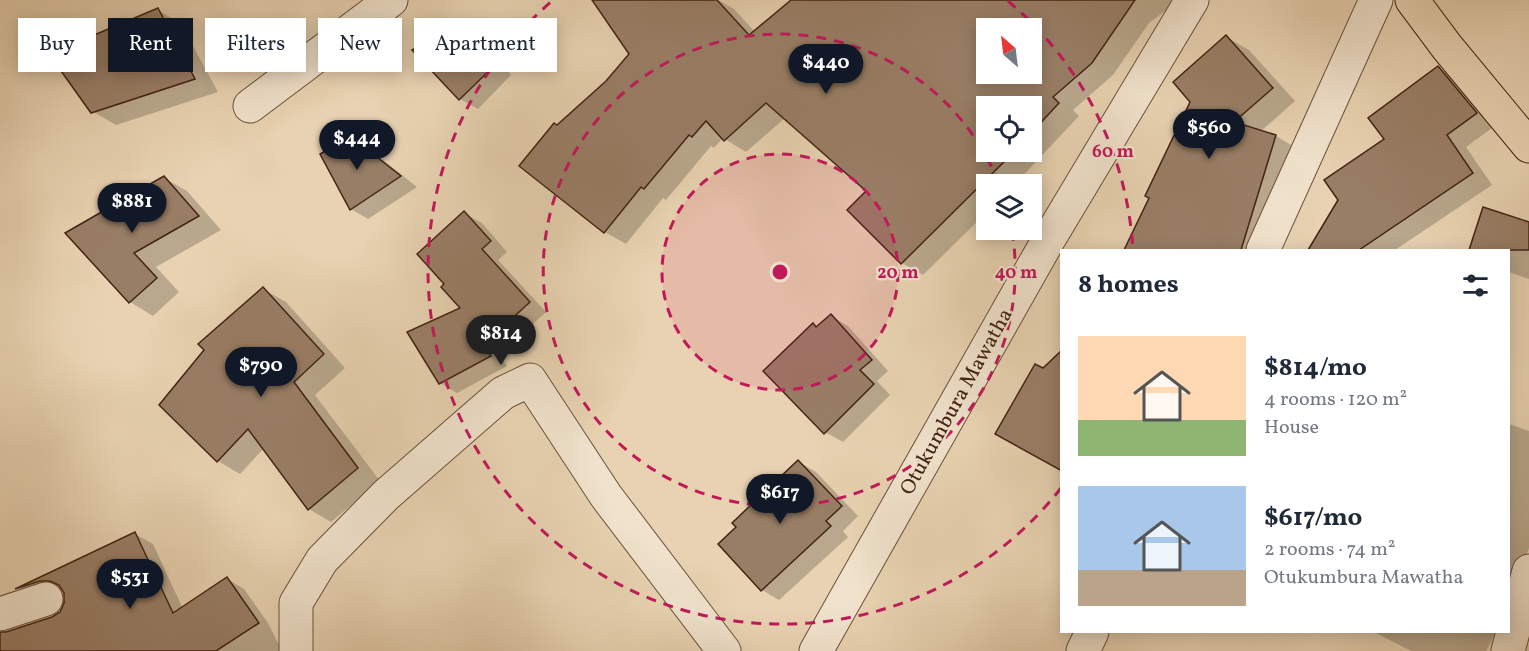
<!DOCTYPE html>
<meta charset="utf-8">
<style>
:root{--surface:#fff;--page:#f6f6f7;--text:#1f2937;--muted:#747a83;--accent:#111827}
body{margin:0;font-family:Vollkorn,serif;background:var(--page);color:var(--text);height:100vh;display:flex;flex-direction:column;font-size:22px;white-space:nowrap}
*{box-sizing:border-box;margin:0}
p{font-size:20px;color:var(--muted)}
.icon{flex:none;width:33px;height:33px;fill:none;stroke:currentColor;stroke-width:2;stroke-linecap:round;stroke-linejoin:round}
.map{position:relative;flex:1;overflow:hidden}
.side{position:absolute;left:1060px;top:249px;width:450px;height:384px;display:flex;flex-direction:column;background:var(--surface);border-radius:0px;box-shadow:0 3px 15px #0003}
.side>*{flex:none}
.hud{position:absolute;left:18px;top:18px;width:570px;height:54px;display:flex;gap:12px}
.needle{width:39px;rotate:332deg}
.buttons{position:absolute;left:976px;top:18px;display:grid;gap:12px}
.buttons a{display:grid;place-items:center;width:66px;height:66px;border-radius:0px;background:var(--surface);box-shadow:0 3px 15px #0003;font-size:30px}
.price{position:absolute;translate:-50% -51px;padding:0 14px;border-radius:21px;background:var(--accent);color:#fff;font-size:20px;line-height:39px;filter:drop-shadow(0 2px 3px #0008)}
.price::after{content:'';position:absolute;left:50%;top:36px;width:18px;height:14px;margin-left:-9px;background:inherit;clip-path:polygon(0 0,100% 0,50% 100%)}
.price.current{background:#222;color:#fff}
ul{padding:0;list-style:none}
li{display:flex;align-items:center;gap:18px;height:150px;padding:0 18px}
li span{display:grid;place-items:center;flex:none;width:168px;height:120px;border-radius:0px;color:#555}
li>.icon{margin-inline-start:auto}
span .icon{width:72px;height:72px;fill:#fffc;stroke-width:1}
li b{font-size:26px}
h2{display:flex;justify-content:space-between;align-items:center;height:72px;padding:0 18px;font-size:26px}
.tag{padding:0 21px;border-radius:0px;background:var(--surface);box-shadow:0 3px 15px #0003;font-size:21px;line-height:54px}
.tag.current{background:var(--accent);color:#fff}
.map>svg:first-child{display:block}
.shadow{fill:#0003;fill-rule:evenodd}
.building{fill:#997e66;stroke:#432314;stroke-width:1.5;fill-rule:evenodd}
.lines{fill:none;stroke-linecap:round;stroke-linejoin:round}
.street-casing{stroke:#6c4f3b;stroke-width:35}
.primary-casing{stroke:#432314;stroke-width:35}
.street{stroke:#f0e2cc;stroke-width:33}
.primary{stroke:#e8d2b1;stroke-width:33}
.ring{fill:none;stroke:#c2185b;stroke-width:3;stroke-dasharray:10 8}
.labels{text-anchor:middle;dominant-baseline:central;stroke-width:4.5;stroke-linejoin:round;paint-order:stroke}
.street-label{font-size:21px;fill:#432314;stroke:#f0e2cc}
.centre{fill:#c2185b;stroke:#f0e2cc;stroke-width:3}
.ring-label{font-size:18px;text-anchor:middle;font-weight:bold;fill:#c2185b;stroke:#f0e2cc;stroke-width:4.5;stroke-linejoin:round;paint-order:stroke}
</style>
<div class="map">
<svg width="1529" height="651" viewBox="0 0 1529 651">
<rect width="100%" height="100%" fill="#e8d2b1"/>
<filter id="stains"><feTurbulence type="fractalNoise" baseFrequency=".00333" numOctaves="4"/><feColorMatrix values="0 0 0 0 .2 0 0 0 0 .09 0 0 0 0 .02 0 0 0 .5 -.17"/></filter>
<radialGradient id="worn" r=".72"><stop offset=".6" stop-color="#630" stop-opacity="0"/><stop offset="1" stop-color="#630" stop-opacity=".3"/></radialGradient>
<g class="shadow">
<path d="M 593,0 L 718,0 L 734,9 L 755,32 L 793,0 L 968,0 L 993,28 L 987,28 L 987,74 L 1032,74 L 1032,28 L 1002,28 L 1021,0 L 1180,0 L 1149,23 L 1113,75 L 1073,110 L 1079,116 L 1015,184 L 987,184 L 987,212 L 923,275 L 902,263 L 868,191 L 785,118 L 746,152 L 723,138 L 714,148 L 711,146 L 666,200 L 663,198 L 626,244 L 605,232 L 557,127 L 607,82 L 631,54 ZM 987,106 L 1032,106 L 1032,152 L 987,152 Z"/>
<polygon points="158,10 181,24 218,92 116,125 92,111"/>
<polygon points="466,23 483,33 511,75 478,109 460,99"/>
<polygon points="1226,37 1249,50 1295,101 1260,132 1276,136 1298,149 1267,250 1125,250"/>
<polygon points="1438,68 1458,79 1496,125 1466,147 1492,185 1395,250 1310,250 1339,200"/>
<polygon points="350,138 368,148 417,187 368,219 351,209 322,155"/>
<polygon points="164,178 187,191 221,230 156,267 179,292 153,316 130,302 68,233"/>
<polygon points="1484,209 1529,223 1529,279 1509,272 1509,250 1471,250"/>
<polygon points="464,213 482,223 507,252 498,260 546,312 499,355 507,366 457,393 440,383 462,308 446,284"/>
<polygon points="263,289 286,302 345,368 315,395 380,481 331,522 309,509 264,448 240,474 218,461 161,404"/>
<polygon points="831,316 848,326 888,371 877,381 890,395 843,442 825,432 813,325 818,328"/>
<polygon points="1509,424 1529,431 1529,548 1509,606"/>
<polygon points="799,462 816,472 858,516 843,531 848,537 779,600 762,590"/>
<polygon points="135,534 153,544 183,609 227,579 244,589 268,623 282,651 0,651 0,636 52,618 61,613 66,603 64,590 59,590 34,598 19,589"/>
<polygon points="1374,632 1496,632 1486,651 1411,651"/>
</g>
<g class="building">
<path d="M 592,0 L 717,0 L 749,35 L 791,0 L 1135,0 L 1092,63 L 1053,97 L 1059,103 L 1032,132 L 1032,106 L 987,106 L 987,152 L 1014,152 L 901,264 L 847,210 L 866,191 L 766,103 L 724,141 L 706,121 L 692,137 L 689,135 L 644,189 L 641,187 L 604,233 L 519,166 L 554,123 L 557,125 L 606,81 L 629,54 ZM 987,28 L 1032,28 L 1032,74 L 987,74 Z"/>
<polygon points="158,8 195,79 91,113 49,54"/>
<polygon points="466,21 495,65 459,100 412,50"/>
<polygon points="1226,35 1273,88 1234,122 1276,135 1241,250 1124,250 1149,198 1145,196 1190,102 1173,82"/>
<polygon points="1438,66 1477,113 1447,135 1473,173 1359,250 1308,250 1338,200 1324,180 1384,139 1368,118"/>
<polygon points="350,136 401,176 350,210 320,154"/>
<polygon points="164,176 199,216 134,253 157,278 129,303 65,233"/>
<polygon points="1483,207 1529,222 1529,250 1469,250"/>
<polygon points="464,211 491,241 482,249 530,302 483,345 491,356 439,384 407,332 460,308 441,287 444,284 417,254"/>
<polygon points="263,287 324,354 294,382 358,468 308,510 248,429 217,462 159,405 204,350 198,344"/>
<polygon points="831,314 872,360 860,370 874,384 824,434 763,371 813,323 816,327"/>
<polygon points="1062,350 1062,471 995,434 1035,364 1043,368"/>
<polygon points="798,460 842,506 826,521 831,526 761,591 718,544 736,527 732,523"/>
<polygon points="135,532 173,613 227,577 259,623 216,651 0,651 0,632 6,632 52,617 60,612 64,603 64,593 59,585 50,581 40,581 15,589"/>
</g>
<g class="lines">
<defs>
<g id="street">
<polyline points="250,106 391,0"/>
<polyline points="1263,250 1376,0"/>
<polyline points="0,614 46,599"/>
<polyline points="296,651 296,603 322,560 386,495 503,393 530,380 606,496 724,651"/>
<polyline points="816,651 1050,237 1192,0"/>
<polyline points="1083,651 1092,632"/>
<polyline points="1508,651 1529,571"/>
</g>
<polyline id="primary" points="1412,0 1447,47 1529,146"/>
</defs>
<use href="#street" class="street-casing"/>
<use href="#primary" class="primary-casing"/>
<use href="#street" class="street"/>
<use href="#primary" class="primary"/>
</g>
<circle cx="780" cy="272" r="118" fill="#c2185b" fill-opacity=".12"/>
<g class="ring">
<circle cx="780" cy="272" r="118"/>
<path d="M1012 231A236 236 0 1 1 999 184"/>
<path d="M1061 488A354 354 0 1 1 552 1M1008 1A354 354 0 0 1 1133 250"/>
</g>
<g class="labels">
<g class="street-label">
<text transform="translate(957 402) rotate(-61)">Otukumbura Mawatha</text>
</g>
</g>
<circle cx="780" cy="272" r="9" class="centre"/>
<g class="ring-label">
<text x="1113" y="157">60 m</text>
<text x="898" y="278">20 m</text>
<text x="1016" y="278">40 m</text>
</g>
<rect width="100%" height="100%" filter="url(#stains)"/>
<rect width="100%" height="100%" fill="url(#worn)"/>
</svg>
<div class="buttons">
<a><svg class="needle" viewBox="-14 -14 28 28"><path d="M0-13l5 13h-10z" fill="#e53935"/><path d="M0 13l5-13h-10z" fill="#747a83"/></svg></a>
<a><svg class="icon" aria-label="locate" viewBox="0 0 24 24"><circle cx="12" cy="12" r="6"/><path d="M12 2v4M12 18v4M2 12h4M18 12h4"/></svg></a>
<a><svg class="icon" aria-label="layers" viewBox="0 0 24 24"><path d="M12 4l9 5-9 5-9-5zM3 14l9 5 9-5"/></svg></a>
</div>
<b class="price" style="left:826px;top:95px">$440</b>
<b class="price" style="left:1209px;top:160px">$560</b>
<b class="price" style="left:357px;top:171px">$444</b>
<b class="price" style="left:132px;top:234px">$881</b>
<b class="price current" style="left:501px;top:366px">$814</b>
<b class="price" style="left:261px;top:398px">$790</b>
<b class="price" style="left:780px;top:525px">$617</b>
<b class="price" style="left:130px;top:610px">$531</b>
<div class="hud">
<a class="tag">Buy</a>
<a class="tag current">Rent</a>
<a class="tag">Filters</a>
<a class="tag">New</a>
<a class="tag">Apartment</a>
</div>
<section class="side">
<h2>8 homes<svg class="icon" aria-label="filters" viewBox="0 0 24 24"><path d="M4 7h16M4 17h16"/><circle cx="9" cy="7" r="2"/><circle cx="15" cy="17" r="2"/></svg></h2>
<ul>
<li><span style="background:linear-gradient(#ffd9b3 70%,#8fb573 0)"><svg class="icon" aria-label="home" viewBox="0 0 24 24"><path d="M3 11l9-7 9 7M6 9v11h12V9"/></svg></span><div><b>$814/mo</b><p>4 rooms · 120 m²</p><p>House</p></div></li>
<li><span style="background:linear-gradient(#a9c7e8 70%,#b9a48a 0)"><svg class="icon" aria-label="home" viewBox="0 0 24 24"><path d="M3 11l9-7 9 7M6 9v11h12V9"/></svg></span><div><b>$617/mo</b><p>2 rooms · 74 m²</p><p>Otukumbura Mawatha</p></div></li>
</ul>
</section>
</div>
